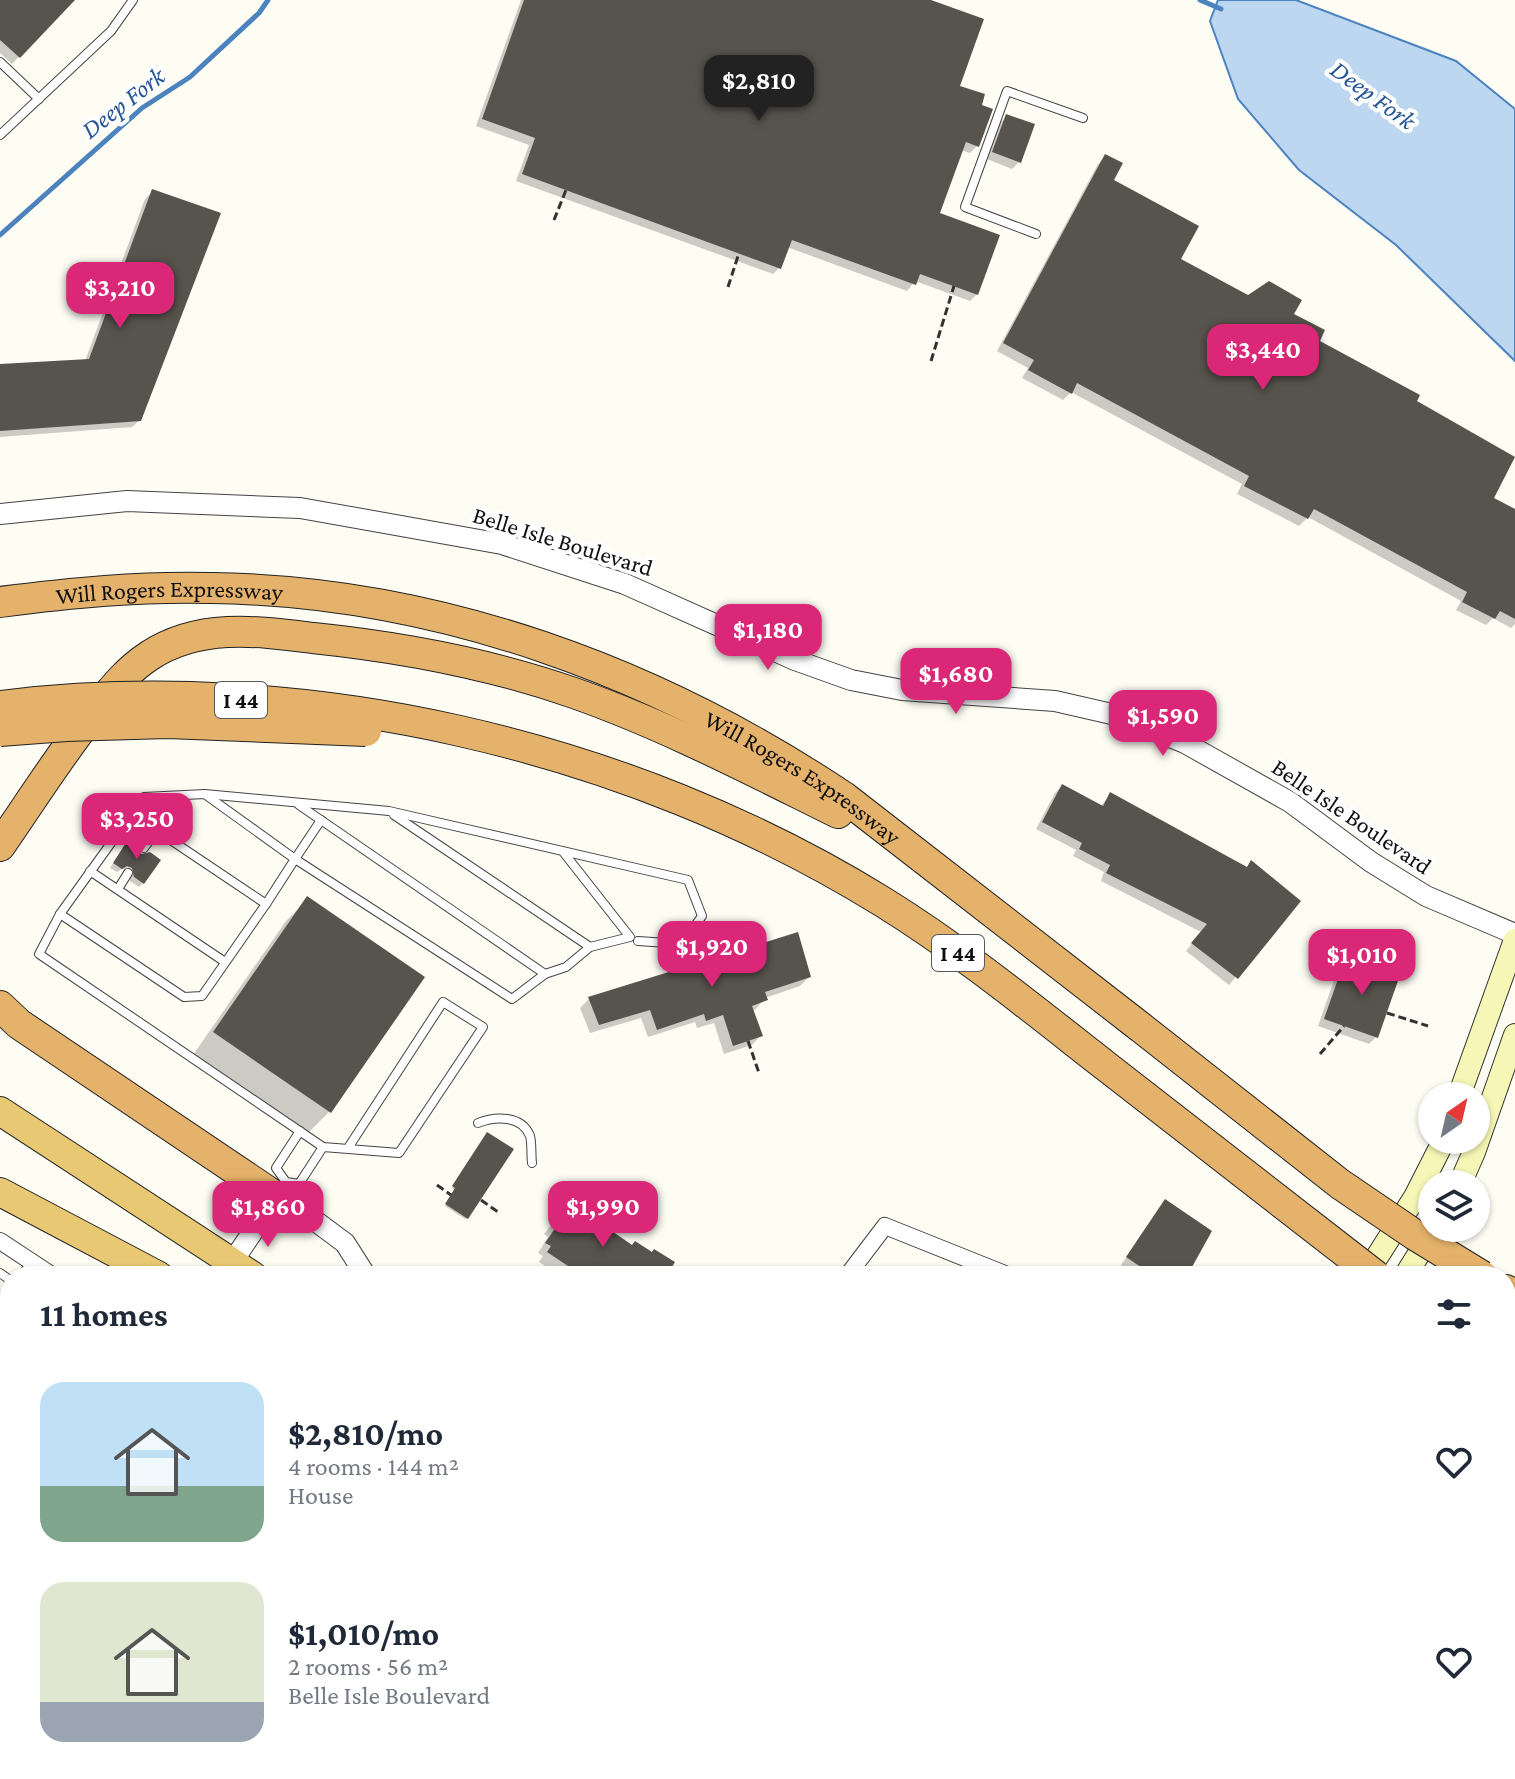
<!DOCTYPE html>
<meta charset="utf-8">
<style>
:root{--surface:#fff;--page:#f2f2f3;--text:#1f2937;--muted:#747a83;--accent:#db2777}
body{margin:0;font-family:"Crimson Pro",serif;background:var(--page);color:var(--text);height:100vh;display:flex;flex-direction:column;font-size:30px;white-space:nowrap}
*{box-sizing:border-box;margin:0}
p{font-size:26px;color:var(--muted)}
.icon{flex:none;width:44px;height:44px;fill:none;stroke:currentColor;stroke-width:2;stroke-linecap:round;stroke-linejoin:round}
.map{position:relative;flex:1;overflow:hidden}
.sheet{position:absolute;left:0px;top:1266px;width:1516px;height:514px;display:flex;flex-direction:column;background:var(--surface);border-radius:32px 32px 0 0;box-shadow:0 2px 6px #0004}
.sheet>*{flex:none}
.needle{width:52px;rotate:34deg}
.buttons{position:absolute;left:1418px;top:1082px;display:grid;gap:16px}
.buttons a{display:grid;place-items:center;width:72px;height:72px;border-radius:50%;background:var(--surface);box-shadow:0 2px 6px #0004;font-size:40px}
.price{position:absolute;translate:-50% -68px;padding:0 18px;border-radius:16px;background:var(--accent);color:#fff;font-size:26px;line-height:52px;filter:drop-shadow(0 2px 4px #0008)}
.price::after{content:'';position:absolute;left:50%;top:48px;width:24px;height:18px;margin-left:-12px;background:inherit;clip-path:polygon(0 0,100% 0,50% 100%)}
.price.active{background:#222;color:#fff}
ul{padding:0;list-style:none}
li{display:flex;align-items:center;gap:24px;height:200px;padding:0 40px}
li span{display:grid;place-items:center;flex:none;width:224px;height:160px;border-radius:24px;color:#555}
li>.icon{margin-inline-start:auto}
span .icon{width:96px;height:96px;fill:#fffc;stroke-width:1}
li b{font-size:34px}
h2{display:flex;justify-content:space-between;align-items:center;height:96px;padding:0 40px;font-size:34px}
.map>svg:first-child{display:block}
.water{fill:#bed7f0;stroke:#4c83bf;stroke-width:2}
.shadow{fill:#0003}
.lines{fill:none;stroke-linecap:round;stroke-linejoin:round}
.stream{stroke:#4c83bf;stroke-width:5}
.building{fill:#57534d}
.service-casing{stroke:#434343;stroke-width:10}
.minor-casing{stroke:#434343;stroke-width:18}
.tertiary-casing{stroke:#434343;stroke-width:22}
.secondary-casing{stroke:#323232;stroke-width:24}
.trunk-casing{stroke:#212121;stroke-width:30}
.motorway-casing{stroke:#212121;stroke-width:32}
.path{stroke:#323232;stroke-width:3;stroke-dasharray:8 4;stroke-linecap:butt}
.service{stroke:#fff;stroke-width:8}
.minor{stroke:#fff;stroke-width:16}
.tertiary{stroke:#fff;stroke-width:20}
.secondary{stroke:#f6f7b6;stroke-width:22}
.trunk{stroke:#e8c872;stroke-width:28}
.motorway{stroke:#e5b26b;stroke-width:30}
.motorway-bridge-casing{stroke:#212121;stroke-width:32;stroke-linecap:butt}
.motorway-bridge{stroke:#e5b26b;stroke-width:30}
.labels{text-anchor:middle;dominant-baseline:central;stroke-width:8;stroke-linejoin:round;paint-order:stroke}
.shield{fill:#fff;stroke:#585858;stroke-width:2}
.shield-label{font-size:22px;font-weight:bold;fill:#101010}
.street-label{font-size:24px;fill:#101010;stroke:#fff}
.water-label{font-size:26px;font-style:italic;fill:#255695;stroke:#fff}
</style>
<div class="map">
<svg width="1515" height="1779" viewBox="0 0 1515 1779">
<rect width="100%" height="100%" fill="#fefdf4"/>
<polygon class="water" points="1218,0 1296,0 1456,61 1515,109 1515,361 1396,245 1299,170 1238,99 1210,21"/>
<g class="shadow">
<polygon points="0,0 72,0 12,64 0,53"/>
<polygon points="521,0 926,0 977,146 970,153 961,150 937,214 977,294 970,301 915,281 907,291 787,247 780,267 773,274 516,181 529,145 476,126"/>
<polygon points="1007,116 1019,162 1012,169 987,159 1000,123"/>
<polygon points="1106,156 1111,181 1179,260 1249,297 1291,315 1317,342 1414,402 1491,499 1515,512 1515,624 1511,628 1493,618 1486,625 1456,610 1461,601 1308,517 1299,526 1237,494 1242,484 1071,392 1063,400 1022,378 1028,368 997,351 1098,164"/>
<polygon points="152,192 140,420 132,427 0,437 0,366 85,361 145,199"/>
<polygon points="1062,786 1100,807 1110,795 1246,869 1298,901 1229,985 1186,951 1201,932 1101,881 1104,872 1073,856 1076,850 1036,829 1055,793"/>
<polygon points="125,845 135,851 143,883 139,887 130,881 129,872 122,869 117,872 110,868"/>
<polygon points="308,899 422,978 329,1112 307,1134 193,1055 286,921"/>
<polygon points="1346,959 1376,1037 1369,1044 1318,1026 1339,966"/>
<polygon points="809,977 800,986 765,998 756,1009 752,1011 761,1035 752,1045 724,1054 714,1023 697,1028 695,1022 648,1037 641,1018 590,1033 580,1008 589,999"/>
<polygon points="486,1136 467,1218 465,1219 445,1206 455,1190 452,1188"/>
<polygon points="1165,1201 1185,1276 1137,1276 1121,1265"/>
<polygon points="565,1208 669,1268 681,1276 561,1276 539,1262 543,1256 538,1253 548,1237 544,1234"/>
<polygon points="0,1297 4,1305 10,1305 10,1373 7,1378 10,1381 10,1432 0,1425"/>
<polygon points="1506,1686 1511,1690 1515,1704 1515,1731 1506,1736"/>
<polygon points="1270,1770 1322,1770 1313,1779 1283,1779"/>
</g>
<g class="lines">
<g class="stream">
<polyline points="1200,0 1221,9"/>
<polyline points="0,235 142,108 190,77 259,13 268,0"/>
</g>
</g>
<g class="building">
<polygon points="0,0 75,0 20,58 0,40"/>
<polygon points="524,0 931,0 984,19 960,86 985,94 982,105 993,109 979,147 966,142 940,213 1000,235 978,295 920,274 916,285 792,240 781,269 522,174 535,138 482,119"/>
<polygon points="1006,114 1035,124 1021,163 992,152"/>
<polygon points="1105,154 1123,163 1114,180 1199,226 1181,259 1248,295 1269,281 1302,300 1294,314 1325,330 1320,341 1420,395 1417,401 1515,457 1494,498 1515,509 1515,619 1500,611 1495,619 1462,602 1467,592 1314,509 1308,519 1244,486 1249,476 1077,383 1072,394 1028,370 1034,360 1003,343"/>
<polygon points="152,189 221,213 141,421 0,431 0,364 89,359"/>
<polygon points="1062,784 1103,806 1110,792 1247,867 1251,860 1301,901 1238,979 1191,943 1207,924 1106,873 1110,865 1079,849 1082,843 1042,822"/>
<polygon points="129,838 138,844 137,850 141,854 150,852 161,860 144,884 134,877 132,868 127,866 122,869 113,863"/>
<polygon points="307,896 425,977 331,1113 213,1032"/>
<polygon points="798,932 811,977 765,992 768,1000 752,1006 763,1036 733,1046 723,1015 706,1021 704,1014 657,1030 650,1010 599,1025 588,997"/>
<polygon points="1346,956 1400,975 1378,1038 1324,1019"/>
<polygon points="487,1132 514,1149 468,1219 445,1204 455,1188 452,1186"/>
<polygon points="1165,1199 1212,1231 1187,1276 1154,1276 1126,1257"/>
<polygon points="564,1206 573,1212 577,1207 632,1245 635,1241 652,1252 654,1249 675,1262 672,1267 685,1276 593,1276 581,1268 577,1272 547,1252 551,1246 545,1243 556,1227 552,1224"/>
</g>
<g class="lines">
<defs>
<g id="service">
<polyline points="0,62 39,99"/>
<polyline points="0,135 111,31 133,0"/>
<polyline points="1036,234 965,207 1007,91 1083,118"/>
<polyline points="206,795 295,859 266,904"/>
<polyline points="299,805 545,974"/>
<polyline points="321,820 295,859 512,999 545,974 566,967 590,947 394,815"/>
<polyline points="144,848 157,830"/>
<polyline points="564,853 630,937 590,947"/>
<polyline points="90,871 225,962"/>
<polyline points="118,889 128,873"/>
<polyline points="60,914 184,997 202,996 266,904 132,814"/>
<path d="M 478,1123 C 495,1116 522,1115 530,1136 C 532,1143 531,1155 532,1163"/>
<polyline points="300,1131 276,1168 286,1182 299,1184 323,1147"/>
<polyline points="348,1148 443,1002 483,1027 399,1153 323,1147 39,954 60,914 144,797 205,794 389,811 688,880 702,916 682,944 638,941"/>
<polyline points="0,1273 10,1280"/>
<polyline points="22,1276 31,1262"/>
<polyline points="9,1297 10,1295"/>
<polyline points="0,1466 10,1472"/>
<polyline points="0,1514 10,1520"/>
<polyline points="1506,1610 1515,1597"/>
<polyline points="1506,1665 1515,1671"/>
<polyline points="1302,1770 1316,1779"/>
<polyline points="1511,1770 1509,1752 1515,1747"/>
<polyline points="1351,1779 1357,1770"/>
</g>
<g id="minor">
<polyline points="0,1241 53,1276"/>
<polyline points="847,1276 885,1226 1010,1276"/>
<polyline points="1506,1568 1515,1574"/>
<polyline points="0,1659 10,1666"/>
<polyline points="160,1770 173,1779"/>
<polyline points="658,1770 671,1779"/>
<polyline points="493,1779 499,1770"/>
</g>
<g id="tertiary">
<polyline points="0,514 127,501 300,508 502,544 625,584 795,660 851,680 902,690 1055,701 1116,715 1185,743 1290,802 1371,862 1426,896 1515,934"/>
<polyline points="223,1276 276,1197 310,1217 345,1243 366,1276"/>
<polyline points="0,1617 10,1602"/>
</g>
<g id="secondary">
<polyline points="1459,1096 1515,940"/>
<polyline points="1460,1184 1474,1152 1515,1035"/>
<polyline points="1365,1276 1415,1197 1444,1140"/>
<polyline points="1405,1276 1435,1228"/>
<polyline points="1089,1779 1093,1770"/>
<polyline points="1136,1779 1141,1770"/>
</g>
<g id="trunk">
<polyline points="0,1111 253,1276"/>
<polyline points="0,1192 159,1276"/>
<polyline points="908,1770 914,1779"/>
<polyline points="959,1770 974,1779"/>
<polyline points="1031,1770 1045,1779"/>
</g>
<g id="motorway">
<path id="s1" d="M 0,602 C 70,593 140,586 211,588 C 438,591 657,672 844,797 L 1139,1026"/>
<path d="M 0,846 C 31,801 60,755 94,712 C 111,691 126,671 149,656 C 199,623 257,631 313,638 C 400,647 491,664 574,693 C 665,725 751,770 838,813"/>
<polyline points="0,1006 19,1024 276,1197"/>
<polyline points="1506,1290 1515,1295"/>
<polyline points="1506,1371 1515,1377"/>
<polyline points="1167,1770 1179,1779"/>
<polyline points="1501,1779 1515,1775"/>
</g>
</defs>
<use href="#service" class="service-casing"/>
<use href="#minor" class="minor-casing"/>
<use href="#tertiary" class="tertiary-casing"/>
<use href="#secondary" class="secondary-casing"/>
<use href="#trunk" class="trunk-casing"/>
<use href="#motorway" class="motorway-casing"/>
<g class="path">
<polyline points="554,220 566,190"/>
<polyline points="728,287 739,253"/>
<polyline points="931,361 954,286"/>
<polyline points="1366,964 1377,932"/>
<polyline points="1387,1013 1428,1026"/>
<polyline points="748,1041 759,1073"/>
<polyline points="1320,1054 1344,1026"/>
<polyline points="437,1185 451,1195"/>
<polyline points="481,1200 498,1212"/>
<polyline points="1190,1272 1196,1276"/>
</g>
<use href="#service" class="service"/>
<use href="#minor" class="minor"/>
<use href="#tertiary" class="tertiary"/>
<use href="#secondary" class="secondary"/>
<use href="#trunk" class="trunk"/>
<use href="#motorway" class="motorway"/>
<defs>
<g id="motorway-bridge">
<path d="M 0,706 C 300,669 626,743 883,902 C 962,951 1034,1010 1107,1067 C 1197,1137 1287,1206 1376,1276"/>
<polyline points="0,731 66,726 167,723 366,731"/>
<polyline points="1139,1026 1340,1184 1415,1235 1482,1276"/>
</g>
</defs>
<use href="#motorway-bridge" class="motorway-bridge-casing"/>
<use href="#motorway-bridge" class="motorway-bridge"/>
</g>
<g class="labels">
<g class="shield">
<rect x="215" y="682" width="52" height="36" rx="6"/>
<rect x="932" y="935" width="52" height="36" rx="6"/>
</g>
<g class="shield-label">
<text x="241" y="700">I 44</text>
<text x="958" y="953">I 44</text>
</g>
<g class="street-label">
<text transform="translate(563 541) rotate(17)">Belle Isle Boulevard</text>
<text stroke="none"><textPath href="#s1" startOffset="170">Will Rogers Expressway</textPath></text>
<text stroke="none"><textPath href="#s1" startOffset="842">Will Rogers Expressway</textPath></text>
<text transform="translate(1352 816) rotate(34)">Belle Isle Boulevard</text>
</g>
<g class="water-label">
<text transform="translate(1373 95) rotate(36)">Deep Fork</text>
<text transform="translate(123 103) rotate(-38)">Deep Fork</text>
</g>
</g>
</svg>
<div class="buttons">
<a><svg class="needle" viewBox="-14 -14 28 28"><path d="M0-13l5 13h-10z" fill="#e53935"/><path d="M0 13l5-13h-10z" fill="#747a83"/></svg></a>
<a><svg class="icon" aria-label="layers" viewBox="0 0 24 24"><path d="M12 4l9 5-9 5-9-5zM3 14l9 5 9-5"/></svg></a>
</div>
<b class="price active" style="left:759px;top:123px">$2,810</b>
<b class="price" style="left:120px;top:330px">$3,210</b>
<b class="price" style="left:1263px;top:392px">$3,440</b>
<b class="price" style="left:768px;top:672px">$1,180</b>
<b class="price" style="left:956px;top:716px">$1,680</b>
<b class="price" style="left:1163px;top:758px">$1,590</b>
<b class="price" style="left:137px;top:861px">$3,250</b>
<b class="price" style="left:712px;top:989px">$1,920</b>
<b class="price" style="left:1362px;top:997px">$1,010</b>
<b class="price" style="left:268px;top:1249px">$1,860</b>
<b class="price" style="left:603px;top:1249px">$1,990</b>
<section class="sheet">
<h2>11 homes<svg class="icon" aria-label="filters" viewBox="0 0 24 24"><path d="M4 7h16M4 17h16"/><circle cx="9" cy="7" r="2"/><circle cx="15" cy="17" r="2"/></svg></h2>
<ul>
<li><span style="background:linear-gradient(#bfe0f5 65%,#7fa58c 0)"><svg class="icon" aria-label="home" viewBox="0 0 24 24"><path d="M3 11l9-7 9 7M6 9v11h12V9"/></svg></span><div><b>$2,810/mo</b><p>4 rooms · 144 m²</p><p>House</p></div><svg class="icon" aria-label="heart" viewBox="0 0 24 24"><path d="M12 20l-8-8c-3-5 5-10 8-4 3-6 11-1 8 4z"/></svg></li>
<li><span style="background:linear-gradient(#dfe7d0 75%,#9aa5b1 0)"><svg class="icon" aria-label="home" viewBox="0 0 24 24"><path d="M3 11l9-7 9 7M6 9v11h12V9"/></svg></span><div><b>$1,010/mo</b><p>2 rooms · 56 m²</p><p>Belle Isle Boulevard</p></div><svg class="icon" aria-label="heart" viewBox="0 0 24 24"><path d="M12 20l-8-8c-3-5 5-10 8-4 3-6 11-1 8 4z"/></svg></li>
</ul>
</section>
</div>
